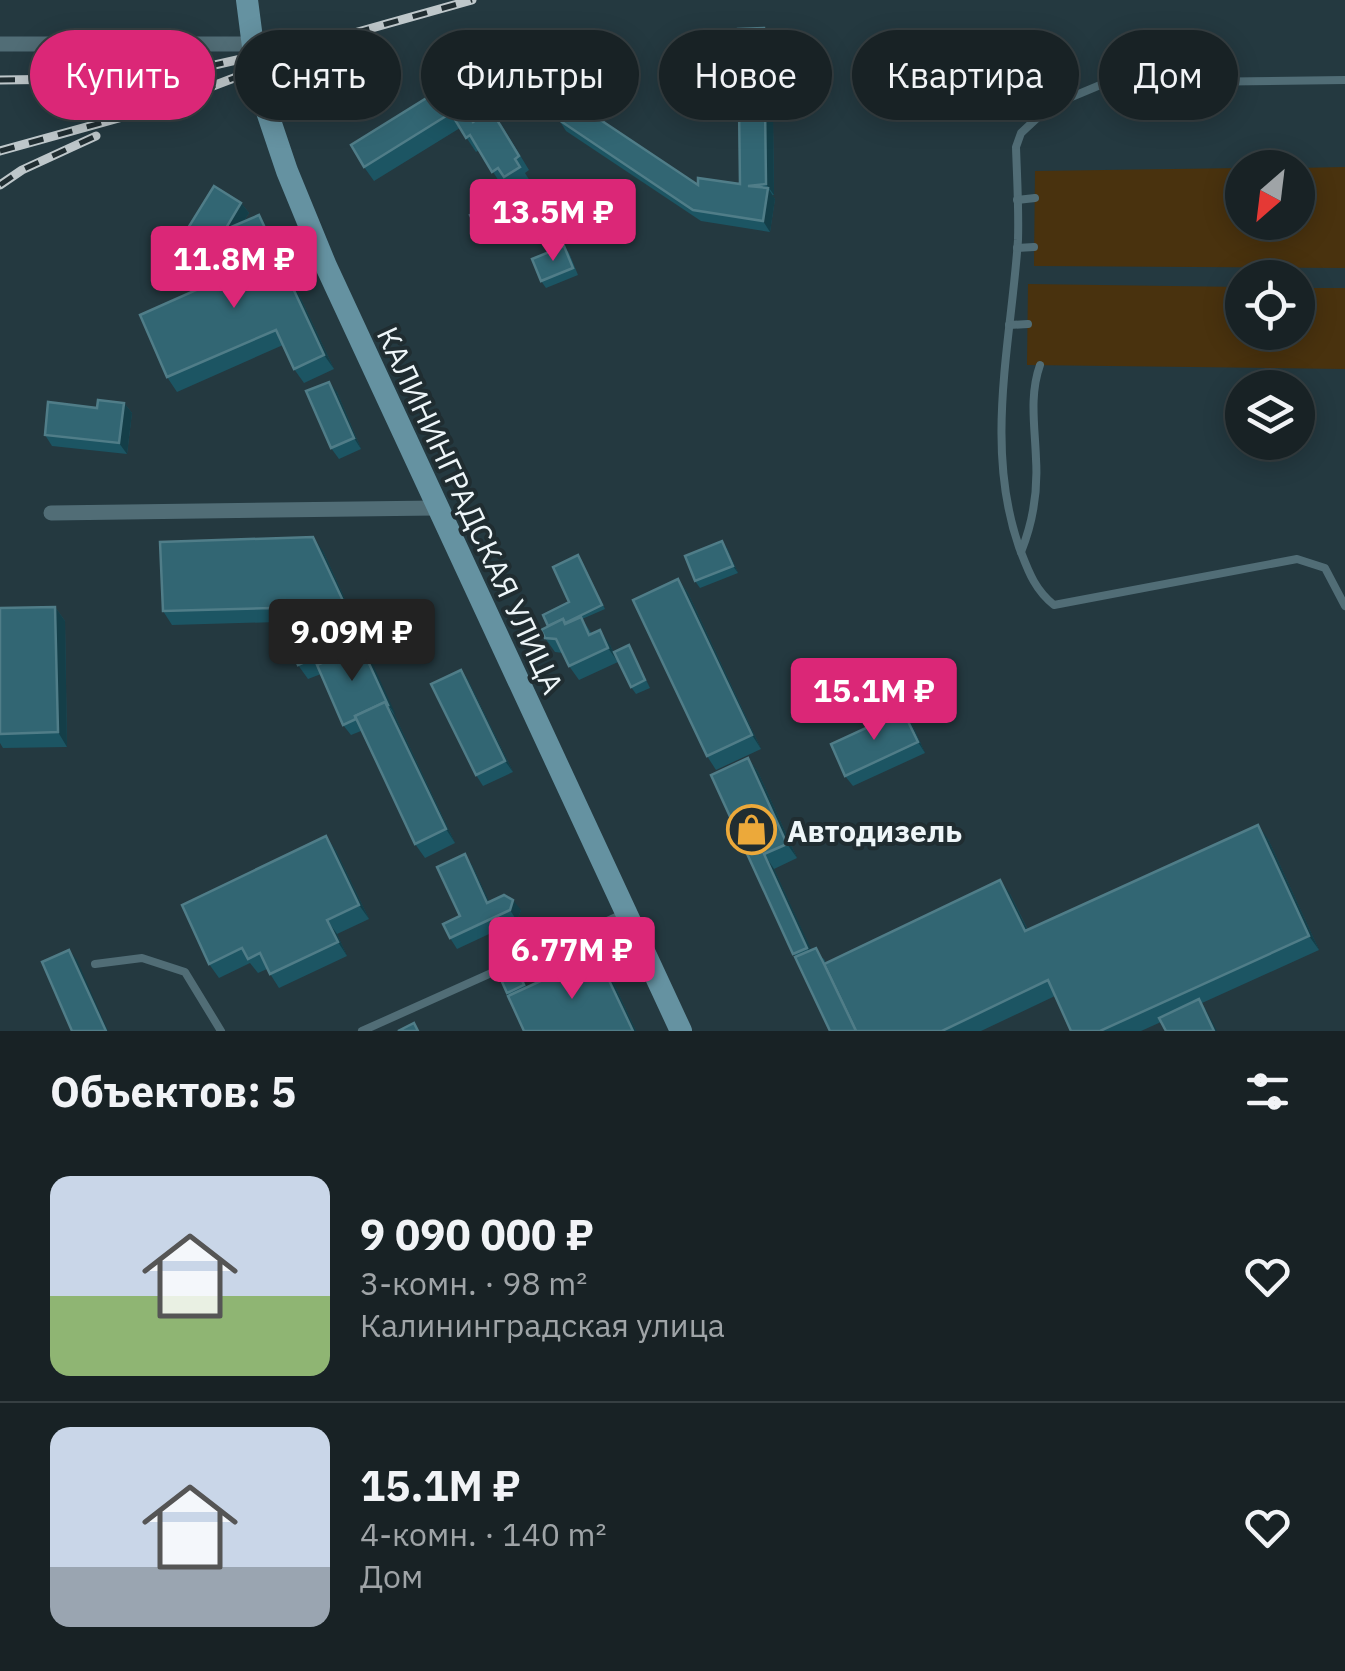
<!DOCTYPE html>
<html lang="ru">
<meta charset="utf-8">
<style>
:root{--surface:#182225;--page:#252f32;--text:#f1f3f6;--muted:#9fa4a7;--line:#363f42;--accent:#db2777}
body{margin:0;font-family:"IBM Plex Sans",sans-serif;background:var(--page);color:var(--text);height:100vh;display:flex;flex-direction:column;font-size:38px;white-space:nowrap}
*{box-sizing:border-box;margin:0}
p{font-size:32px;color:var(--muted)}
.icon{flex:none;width:55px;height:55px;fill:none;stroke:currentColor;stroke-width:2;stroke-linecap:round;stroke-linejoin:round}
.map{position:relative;height:1031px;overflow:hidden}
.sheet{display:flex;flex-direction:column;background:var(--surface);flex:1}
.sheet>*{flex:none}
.banner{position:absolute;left:30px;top:30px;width:1285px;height:90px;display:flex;gap:20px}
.needle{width:65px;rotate:208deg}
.controls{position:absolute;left:1225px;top:150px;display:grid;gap:20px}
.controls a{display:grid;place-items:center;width:90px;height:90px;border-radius:50%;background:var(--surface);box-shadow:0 5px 25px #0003,0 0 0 2px var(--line);font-size:50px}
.price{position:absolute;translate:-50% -85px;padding:0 22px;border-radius:10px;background:var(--accent);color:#fff;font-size:32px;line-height:65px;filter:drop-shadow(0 2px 5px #0008)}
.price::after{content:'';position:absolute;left:50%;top:60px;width:30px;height:22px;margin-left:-15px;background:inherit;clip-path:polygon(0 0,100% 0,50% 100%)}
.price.on{background:#222;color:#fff}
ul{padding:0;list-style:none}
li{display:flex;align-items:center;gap:30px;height:250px;padding:0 50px}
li+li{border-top:2px solid var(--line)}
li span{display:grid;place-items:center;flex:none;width:280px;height:200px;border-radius:20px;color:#555}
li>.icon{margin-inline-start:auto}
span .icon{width:120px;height:120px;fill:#fffc;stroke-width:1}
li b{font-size:42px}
h2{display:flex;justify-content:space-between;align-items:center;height:120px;padding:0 50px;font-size:42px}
.chip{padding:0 35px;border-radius:45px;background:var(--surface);box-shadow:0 5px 25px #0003,0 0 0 2px var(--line);font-size:35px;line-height:90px}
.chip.on{background:var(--accent);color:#fff}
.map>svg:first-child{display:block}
.built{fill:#243940;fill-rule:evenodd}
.green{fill:#49320e}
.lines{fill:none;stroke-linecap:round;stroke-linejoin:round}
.lane{stroke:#516d76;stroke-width:8}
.street{stroke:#516d76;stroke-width:15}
.secondary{stroke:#6592a1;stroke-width:22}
.rail-casing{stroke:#bec7ca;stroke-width:9}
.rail{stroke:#202d31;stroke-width:5;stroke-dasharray:15;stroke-linecap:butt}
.wall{fill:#1c5563}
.shaded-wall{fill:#143e48}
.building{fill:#326673;stroke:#507d88;stroke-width:2.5}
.labels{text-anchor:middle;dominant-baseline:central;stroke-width:8;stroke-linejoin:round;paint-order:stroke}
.street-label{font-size:30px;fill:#eef6f9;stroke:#202d31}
.poi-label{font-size:30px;font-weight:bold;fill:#eef6f9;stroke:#202d31;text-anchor:start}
</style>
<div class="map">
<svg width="1345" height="1031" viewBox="0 0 1345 1031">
<rect width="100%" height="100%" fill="#202d31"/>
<path class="built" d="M 0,0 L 1345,0 L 1345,1031 L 0,1031 ZM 1242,168 L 1298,168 L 1298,222 L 1242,222 ZM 1242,278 L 1298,278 L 1298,332 L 1242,332 ZM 1242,388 L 1298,388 L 1298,442 L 1242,442 Z"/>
<g class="green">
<polygon points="1345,167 1345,268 1034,266 1035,171 1242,168 1242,222 1298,222 1298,168"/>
<polygon points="1028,284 1242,287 1242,332 1298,332 1298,288 1345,288 1345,369 1027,365"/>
</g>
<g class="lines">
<g class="lane">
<path d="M 1345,80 L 1105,83 L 1050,106 L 1021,133 L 1016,147 C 1017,178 1019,209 1018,240 C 1011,343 984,446 1019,547 C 1028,570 1034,589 1054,605 L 1297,559 L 1325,568 L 1345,606"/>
<polyline points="1017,200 1035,198"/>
<polyline points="1017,248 1034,247"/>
<polyline points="1009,325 1028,324"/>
<path d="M 1021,552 C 1033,522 1038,491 1036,459 C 1035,427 1029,396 1040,365"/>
<polyline points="95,964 142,958 185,972 221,1031"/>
<polyline points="362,1031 623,914"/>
</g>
<g class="street">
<polyline points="0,44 253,44"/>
<polyline points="51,513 436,508"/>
</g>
<polyline class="secondary" points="247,0 258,85 287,171 326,266 681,1031"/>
<defs>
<g id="rail">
<polyline points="0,80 157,78 347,35 472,0"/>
<polyline points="0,151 155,108 263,67"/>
<polyline points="0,185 22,170 96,136"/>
</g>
</defs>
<use href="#rail" class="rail-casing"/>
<use href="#rail" class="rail"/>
</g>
<g class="wall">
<polygon points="772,39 774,195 772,195 775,199 770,232 701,221 566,131 559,120 563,115 558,117 551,106 555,42 562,52 588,102 580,106 698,185 740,184"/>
<polygon points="446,86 473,122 501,124 529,170 525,173 530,181 514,191 508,183 502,186 479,150 476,152 460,128 374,181 364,167"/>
<polygon points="241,203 249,213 244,221 268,229 334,369 304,383 294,369 283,345 177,392 167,377 248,267 234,238 223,255 196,238 188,228"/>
<polygon points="512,205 522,226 486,244 481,236"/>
<polygon points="564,246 569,253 578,275 546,288 541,281"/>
<polygon points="337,392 361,449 339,459 331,448"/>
<polygon points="124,403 132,413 127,454 52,446 45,435 97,408"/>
<polygon points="727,548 738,573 700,588 695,581"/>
<polygon points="323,551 369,652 367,653 395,716 455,843 425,858 415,844 361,731 351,735 343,725 321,674 308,679 298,665 278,622 172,625 163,611"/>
<polygon points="581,559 605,609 582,619 592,634 610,645 618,662 579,680 569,666 563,653 555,652 545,638 548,626 569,602"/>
<polygon points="678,579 688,593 761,749 716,770 707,756"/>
<polygon points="55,607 65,621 67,747 3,748 0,743 0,608"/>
<polygon points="629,645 650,688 636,694 631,687"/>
<polygon points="461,670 468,680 513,772 483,786 476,775"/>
<polygon points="911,722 925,753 853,786 845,776"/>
<polygon points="748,758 758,772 797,858 774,869 811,950 824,959 826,963 1010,894 1028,930 1268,839 1319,950 1202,1003 1206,1010 1161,1022 1141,1031 1071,1031 1055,996 981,1031 830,1031 711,775"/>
<polygon points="326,836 336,851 369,919 337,934 347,956 279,988 267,969 258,973 250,963 219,978 209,964"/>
<polygon points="472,865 489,902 521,910 517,921 457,949 450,938 460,916"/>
<polygon points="607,969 636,1031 524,1031 507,993 521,975 527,988"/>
</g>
<g class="shaded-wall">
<polygon points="764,28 772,39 774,195 766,184"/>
<polygon points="555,42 562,52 588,102 580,91"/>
<polygon points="768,188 775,199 770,232 763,221"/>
<polygon points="241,203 249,213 223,255 216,245"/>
<polygon points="259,215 268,229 334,369 324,355"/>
<polygon points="329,382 337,392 361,449 354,438"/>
<polygon points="124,403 132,413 127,454 119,443"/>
<polygon points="313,537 323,551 369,652 360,637"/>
<polygon points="722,541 727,548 738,573 733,566"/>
<polygon points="678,579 688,593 761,749 752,735"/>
<polygon points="55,607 65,621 67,747 58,732"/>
<polygon points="600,630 610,645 618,662 608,648"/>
<polygon points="361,646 369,656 396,715 388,705"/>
<polygon points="461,670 468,680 513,772 505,761"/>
<polygon points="385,702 395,716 455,843 446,829"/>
<polygon points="903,711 911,722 925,753 918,742"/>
<polygon points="748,758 758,772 797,858 787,844"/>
<polygon points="1258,825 1268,839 1319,950 1309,936"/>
<polygon points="326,836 336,851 369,919 359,905"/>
<polygon points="465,854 472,865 495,914 487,903"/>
<polygon points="764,854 774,869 817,962 807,948"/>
<polygon points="1000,880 1010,894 1035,945 1025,931"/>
<polygon points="513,900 521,910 517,921 510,910"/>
<polygon points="327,920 337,934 347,956 338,942"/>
<polygon points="69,950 77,960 108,1031 106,1031"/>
<polygon points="597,955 607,969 636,1031 633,1031"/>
<polygon points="1199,999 1206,1010 1217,1031 1214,1031"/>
</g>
<g class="building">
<polygon points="764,28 766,184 748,186 768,188 763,221 693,210 559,120 572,101 698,185 698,178 740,184 738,29"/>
<polygon points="555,42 580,91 551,106 525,57"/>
<polygon points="446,86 473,122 491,110 519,156 515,159 520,167 504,177 498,168 492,172 470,135 466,138 451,113 364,167 351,145"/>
<polygon points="214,186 241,203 216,245 188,228"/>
<polygon points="507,197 517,219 481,236 470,215"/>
<polygon points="259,215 324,355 294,369 276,330 167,377 140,315 248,267 229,228"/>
<polygon points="564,246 573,268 541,281 532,259"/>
<polygon points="329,382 354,438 331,448 306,391"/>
<polygon points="98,400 124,403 119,443 45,435 48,402 97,408"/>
<polygon points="313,537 360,637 298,665 272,608 163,611 160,542"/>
<polygon points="722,541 733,566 695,581 685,556"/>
<polygon points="578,555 602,605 565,623 563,619 548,626 543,615 569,602 553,567"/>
<polygon points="678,579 752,735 707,756 633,600"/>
<polygon points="55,607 58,732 0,734 0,608"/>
<polygon points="581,617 589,635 600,630 608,648 569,666 556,639 545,638 541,630 563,619 565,624"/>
<polygon points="629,645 645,680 631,687 614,652"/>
<polygon points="361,646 388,705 387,705 385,702 355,716 356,719 343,725 317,665"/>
<polygon points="461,670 505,761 476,775 431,684"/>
<polygon points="385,702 446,829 415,844 355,716"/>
<polygon points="903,711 918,742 845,776 831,744"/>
<polygon points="748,758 787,844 764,854 807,948 793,954 711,775"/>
<polygon points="1258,825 1309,936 1100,1031 1071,1031 1048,980 942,1031 856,1031 824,964 1000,880 1025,931"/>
<polygon points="326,836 359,905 327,920 338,942 270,974 260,953 248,959 242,948 209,964 182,905"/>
<polygon points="465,854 487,903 504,895 513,900 510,910 450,938 443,924 460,916 437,867"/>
<polygon points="816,948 824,964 856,1031 830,1031 795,957"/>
<polygon points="69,950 106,1031 72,1031 42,962"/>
<polygon points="597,955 633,1031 524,1031 508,996"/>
<polygon points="516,967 524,985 507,993 499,975"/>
<polygon points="1199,999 1214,1031 1166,1031 1159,1018"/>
<polygon points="414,1023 418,1031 398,1031"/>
</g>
<defs>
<symbol id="shop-ring" viewBox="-11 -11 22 22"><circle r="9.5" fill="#202d31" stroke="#eca93a" stroke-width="1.5"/><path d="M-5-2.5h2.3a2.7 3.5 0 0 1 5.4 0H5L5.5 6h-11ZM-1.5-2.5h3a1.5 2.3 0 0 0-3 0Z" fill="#eca93a"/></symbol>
</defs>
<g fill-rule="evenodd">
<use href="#shop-ring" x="724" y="802" width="55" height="55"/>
</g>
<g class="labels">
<g class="street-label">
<text transform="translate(471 510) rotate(65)">КАЛИНИНГРАДСКАЯ УЛИЦА</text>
</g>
<g class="poi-label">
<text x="787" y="830">Автодизель</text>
</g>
</g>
</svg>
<div class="controls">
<a><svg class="needle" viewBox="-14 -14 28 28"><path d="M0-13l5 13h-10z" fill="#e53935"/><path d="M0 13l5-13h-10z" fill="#9fa4a7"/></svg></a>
<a><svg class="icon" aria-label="locate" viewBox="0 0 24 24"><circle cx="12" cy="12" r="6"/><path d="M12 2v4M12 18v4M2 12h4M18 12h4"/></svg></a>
<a><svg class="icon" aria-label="layers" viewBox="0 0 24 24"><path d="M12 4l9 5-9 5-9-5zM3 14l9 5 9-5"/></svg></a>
</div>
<b class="price" style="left:553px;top:264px">13.5M ₽</b>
<b class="price" style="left:234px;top:311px">11.8M ₽</b>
<b class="price on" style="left:352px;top:684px">9.09M ₽</b>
<b class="price" style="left:874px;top:743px">15.1M ₽</b>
<b class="price" style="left:572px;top:1002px">6.77M ₽</b>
<div class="banner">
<a class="chip on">Купить</a>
<a class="chip">Снять</a>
<a class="chip">Фильтры</a>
<a class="chip">Новое</a>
<a class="chip">Квартира</a>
<a class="chip">Дом</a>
</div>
</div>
<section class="sheet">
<h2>Объектов: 5<svg class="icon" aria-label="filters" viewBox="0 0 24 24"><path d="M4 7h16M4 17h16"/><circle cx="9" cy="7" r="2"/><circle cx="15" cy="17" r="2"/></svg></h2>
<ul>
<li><span style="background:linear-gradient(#c9d6e8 60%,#8fb573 0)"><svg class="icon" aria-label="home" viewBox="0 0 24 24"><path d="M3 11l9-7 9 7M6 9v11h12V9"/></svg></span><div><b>9 090 000 ₽</b><p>3-комн. · 98 m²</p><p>Калининградская улица</p></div><svg class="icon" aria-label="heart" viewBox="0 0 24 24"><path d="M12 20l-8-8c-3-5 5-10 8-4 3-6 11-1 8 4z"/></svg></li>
<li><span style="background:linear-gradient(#c9d6e8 70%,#9aa5b1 0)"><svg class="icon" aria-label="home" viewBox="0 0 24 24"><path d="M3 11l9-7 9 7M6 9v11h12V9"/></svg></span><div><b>15.1M ₽</b><p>4-комн. · 140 m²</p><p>Дом</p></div><svg class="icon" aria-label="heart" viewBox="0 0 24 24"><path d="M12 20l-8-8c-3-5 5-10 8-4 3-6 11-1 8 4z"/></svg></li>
</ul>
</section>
